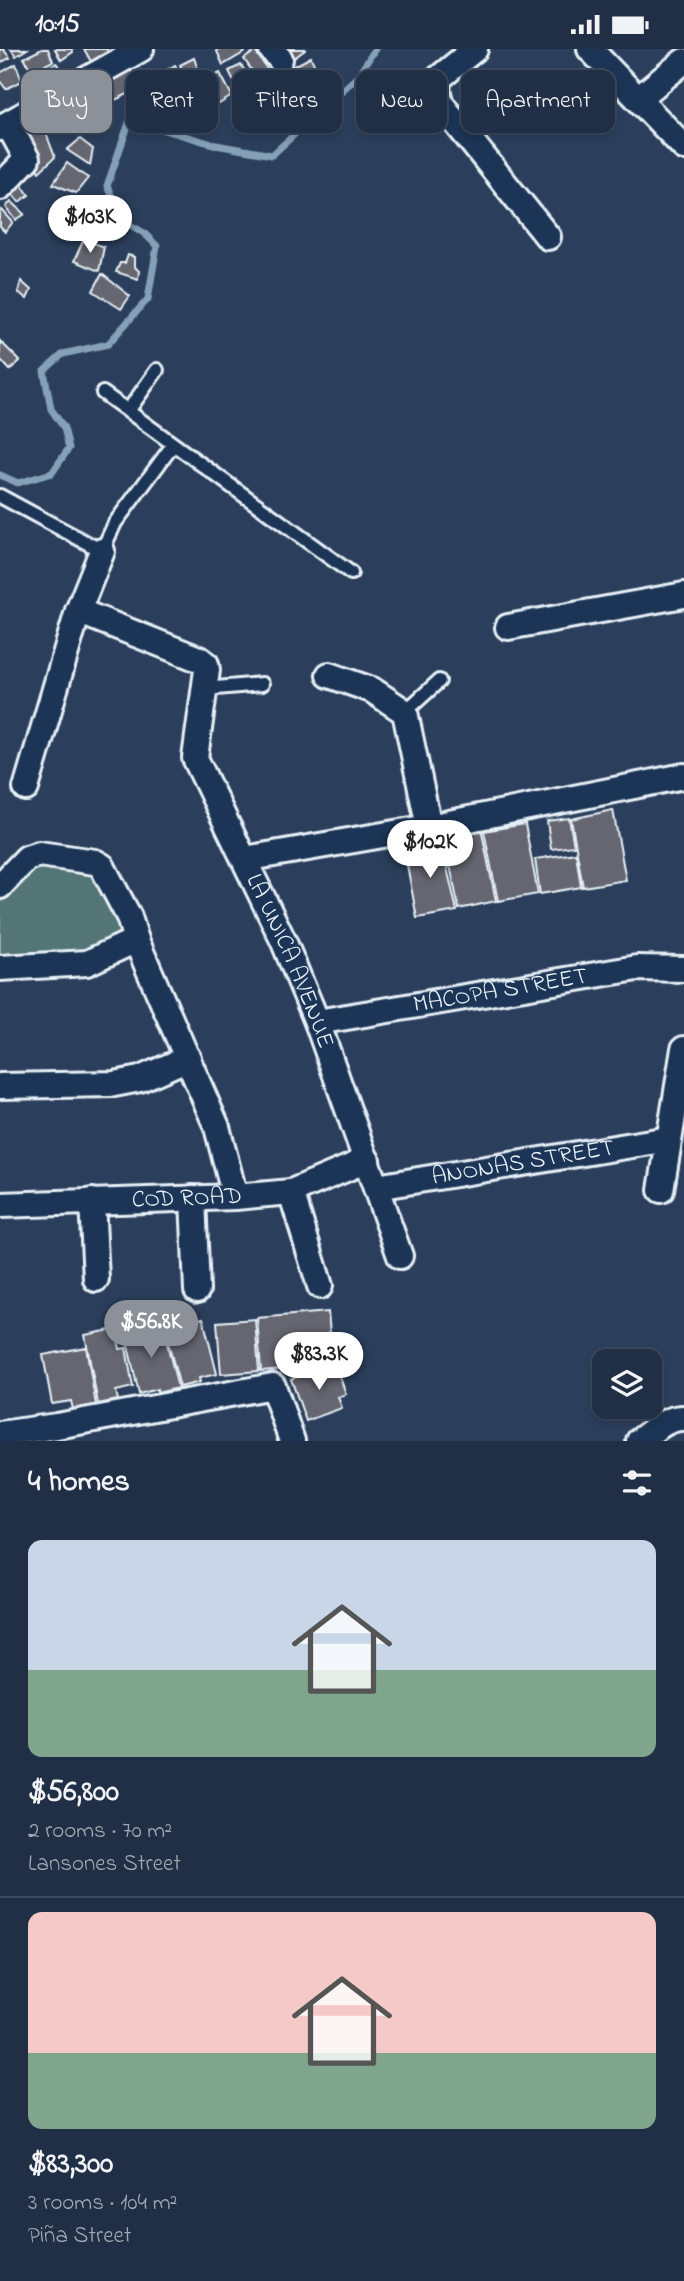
<!DOCTYPE html>
<meta charset="utf-8">
<style>
:root{--surface:#202f45;--page:#28374c;--text:#f1f3f6;--muted:#a2a9b3;--line:#3d4a5e;--accent:#8c9099}
body{margin:0;font-family:"Indie Flower",sans-serif;background:var(--page);color:var(--text);height:100vh;display:flex;flex-direction:column;font-size:26px;white-space:nowrap}
*{box-sizing:border-box;margin:0}
p{font-size:23px;color:var(--muted)}
.icon{flex:none;width:38px;height:38px;fill:none;stroke:currentColor;stroke-width:2;stroke-linecap:round;stroke-linejoin:round}
.map{position:relative;height:1392px;overflow:hidden}
.panel{display:flex;flex-direction:column;background:var(--surface);flex:1}
.panel>*{flex:none}
.hud{position:absolute;left:21px;top:21px;width:642px;height:63px;display:flex;gap:14px}
.tools{position:absolute;left:592px;top:1300px;display:grid;gap:14px}
.tools a{display:grid;place-items:center;width:70px;height:70px;border-radius:14px;background:var(--surface);box-shadow:0 4px 10px #0003,0 0 0 2px var(--line);font-size:35px}
.price{position:absolute;translate:-50% -60px;padding:0 16px;border-radius:24px;background:#fff;color:#222;font-size:23px;line-height:46px;filter:drop-shadow(0 2px 4px #0008)}
.price::after{content:'';position:absolute;left:50%;top:42px;width:21px;height:16px;margin-left:-10px;background:inherit;clip-path:polygon(0 0,100% 0,50% 100%)}
.price.current{background:var(--accent);color:#fff}
ul{padding:0;list-style:none}
li{display:grid;align-content:center;gap:14px;height:371px;padding:0 28px}
li+li{border-top:2px solid var(--line)}
li span{display:grid;place-items:center;height:217px;border-radius:14px;color:#555}
li>.icon{margin-inline-start:auto}
span .icon{width:126px;height:126px;fill:#fffc;stroke-width:1}
li b{font-size:30px}
h2{display:flex;justify-content:space-between;align-items:center;height:84px;padding:0 28px;font-size:30px}
.pill{padding:0 24px;border-radius:14px;background:var(--surface);box-shadow:0 4px 10px #0003,0 0 0 2px var(--line);font-size:24px;line-height:63px}
.pill.current{background:var(--accent);color:#fff}
.status{display:flex;justify-content:space-between;align-items:center;height:49px;padding:0 35px;background:var(--surface);direction:ltr}
.status svg{height:19px;fill:currentColor}
.map>svg:first-child{display:block}
.green{fill:#527474;stroke:#9db2b6;stroke-width:2}
.lines{fill:none;stroke-linecap:round;stroke-linejoin:round}
.stream{stroke:#86a1b7;stroke-width:7}
.building{fill:#65666f;stroke:#e8f1f8;stroke-width:2}
.lane-casing{stroke:#e8f1f8;stroke-width:18}
.street-casing{stroke:#e8f1f8;stroke-width:30}
.lane{stroke:#1d3557;stroke-width:12}
.street{stroke:#1d3557;stroke-width:24}
.labels{text-anchor:middle;dominant-baseline:central;stroke-width:5;stroke-linejoin:round;paint-order:stroke}
.street-label{font-size:24px;fill:#e8f1f8;stroke:#1d3557}
</style>
<div class="status"><b>10:15</b><svg viewBox="0 0 49 12"><path d="M0 12V9h3v3zM5 12V6h3v6zM10 12V3h3v9zM15 12V0h3v12zM26 1h20v11H26zM47 4h2v5h-2z"/></svg></div>
<div class="map">
<svg width="684" height="1392" viewBox="0 0 684 1392">
<rect width="100%" height="100%" fill="#2b3f5c"/>
<filter id="ink" filterUnits="userSpaceOnUse"><feTurbulence type="fractalNoise" baseFrequency=".0143" numOctaves="2"/><feDisplacementMap in="SourceGraphic" scale="14" xChannelSelector="R" yChannelSelector="G"/><feConvolveMatrix kernelMatrix="1 2 1 2 8 2 1 2 1" color-interpolation-filters="sRGB"/></filter>
<g filter="url(#ink)">
<polygon class="green" points="38,814 98,822 124,884 83,901 0,906 0,853"/>
<g class="lines">
<polyline class="stream" points="0,426 18,434 52,424 69,399 64,379 51,360 44,322 63,305 108,295 148,250 157,197 144,184 122,171 107,137 130,71 216,96 272,106 358,27 375,0"/>
</g>
<g class="building">
<polygon points="0,0 3,0 10,9 0,14"/>
<polygon points="11,0 27,0 16,7"/>
<polygon points="42,0 48,0 53,12 32,23 24,9"/>
<polygon points="55,0 72,0 73,3 61,11"/>
<polygon points="84,0 107,0 109,5 93,16"/>
<polygon points="216,0 244,0 245,3 223,16"/>
<polygon points="288,0 305,0 305,1 294,9"/>
<polygon points="255,2 273,29 261,35 244,10"/>
<polygon points="311,8 315,18 296,34 289,20"/>
<polygon points="194,9 201,29 190,34 180,16"/>
<polygon points="56,14 67,27 47,39 38,25"/>
<polygon points="16,15 22,32 6,40 0,32 0,24"/>
<polygon points="126,15 143,38 102,57 90,35"/>
<polygon points="175,16 187,37 171,44 159,25"/>
<polygon points="241,16 250,30 236,36 229,22"/>
<polygon points="220,24 232,47 211,60 196,36"/>
<polygon points="290,30 301,49 278,60 267,42"/>
<polygon points="253,32 262,44 245,52 239,42"/>
<polygon points="157,33 166,48 151,55 146,41"/>
<polygon points="195,40 205,59 189,67 180,48"/>
<polygon points="269,46 275,62 261,70 254,54"/>
<polygon points="41,71 55,108 39,123 16,82"/>
<polygon points="80,90 93,100 90,116 67,101"/>
<polygon points="67,114 88,129 76,144 53,135"/>
<polygon points="18,130 29,146 19,153 6,137"/>
<polygon points="11,152 25,165 16,171 6,158"/>
<polygon points="2,161 13,173 5,183 0,178 0,165"/>
<polygon points="84,190 104,198 99,222 74,212"/>
<polygon points="128,206 134,208 134,217 139,222 138,230 116,223 120,214 125,214"/>
<polygon points="102,225 130,247 121,260 93,242"/>
<polygon points="21,232 31,241 27,250 18,243"/>
<polygon points="0,292 20,312 10,321 0,310"/>
<polygon points="613,761 626,831 583,838 571,770"/>
<polygon points="569,769 574,797 551,800 547,772"/>
<polygon points="525,775 538,845 498,852 484,782"/>
<polygon points="481,779 496,852 459,860 444,787"/>
<polygon points="441,793 457,862 417,869 404,800"/>
<polygon points="576,804 581,838 540,845 535,810"/>
<polygon points="328,1263 332,1307 316,1309 317,1317 261,1322 257,1269"/>
<polygon points="203,1269 217,1325 199,1329 200,1333 180,1338 164,1279"/>
<polygon points="255,1270 259,1322 221,1325 217,1273"/>
<polygon points="162,1274 178,1339 157,1344 157,1340 139,1345 125,1284"/>
<polygon points="116,1280 120,1300 126,1299 133,1338 116,1342 118,1351 98,1355 85,1286"/>
<polygon points="86,1298 96,1356 73,1360 71,1352 52,1355 43,1306"/>
<polygon points="335,1314 346,1345 338,1348 342,1359 306,1372 291,1330"/>
</g>
<g class="lines">
<defs>
<g id="lane">
<polyline points="103,344 351,524"/>
<polyline points="128,362 157,321"/>
<polyline points="0,447 102,502 115,474 173,396"/>
<polyline points="205,640 262,635"/>
<polyline points="405,663 439,632"/>
</g>
<g id="street">
<polyline points="271,0 280,10"/>
<polyline points="475,0 439,29 437,41 441,55 548,188"/>
<polyline points="590,0 684,98"/>
<polyline points="638,50 684,12"/>
<polyline points="0,79 141,0"/>
<polyline points="0,138 27,110 8,75"/>
<path id="s1" d="M 78,562 L 201,611 L 206,615 L 207,621 L 195,709 L 283,891 L 317,973 L 400,1207"/>
<polyline points="508,578 684,546"/>
<polyline points="329,626 372,641 405,663 429,778"/>
<polyline points="26,739 78,562 102,502"/>
<polyline points="245,810 429,778 684,727"/>
<polyline points="0,837 27,809 39,805 95,813 102,817 129,868 136,891 217,1078 235,1148"/>
<polyline points="0,919 87,914 136,891"/>
<path id="s2" d="M 317,973 L 637,919 L 684,920"/>
<polyline points="0,1037 114,1035 140,1030 188,1009"/>
<path id="s3" d="M 376,1138 L 669,1090"/>
<polyline points="661,1141 684,1000"/>
<polyline points="291,1143 320,1237"/>
<polyline points="193,1149 197,1241"/>
<polyline points="92,1152 96,1230"/>
<path id="s4" d="M 0,1156 L 235,1148 L 291,1143 L 367,1111"/>
<polyline points="0,1385 57,1377 273,1337 292,1392"/>
<path d="M 639,1392 C 653,1382 667,1368 684,1369"/>
</g>
</defs>
<use href="#lane" class="lane-casing"/>
<use href="#street" class="street-casing"/>
<use href="#lane" class="lane"/>
<use href="#street" class="street"/>
</g>
</g>
<g class="labels">
<g class="street-label">
<text stroke="none"><textPath href="#s1" startOffset="458">LA UNICA AVENUE</textPath></text>
<text stroke="none"><textPath href="#s2" startOffset="186">MACOPA STREET</textPath></text>
<text stroke="none"><textPath href="#s3" startOffset="149">ANONAS STREET</textPath></text>
<text stroke="none"><textPath href="#s4" startOffset="187">COD ROAD</textPath></text>
</g>
</g>
</svg>
<div class="tools">
<a><svg class="icon" aria-label="layers" viewBox="0 0 24 24"><path d="M12 4l9 5-9 5-9-5zM3 14l9 5 9-5"/></svg></a>
</div>
<b class="price" style="left:90px;top:206px">$103K</b>
<b class="price" style="left:430px;top:831px">$102K</b>
<b class="price current" style="left:151px;top:1311px">$56.8K</b>
<b class="price" style="left:319px;top:1343px">$83.3K</b>
<div class="hud">
<a class="pill current">Buy</a>
<a class="pill">Rent</a>
<a class="pill">Filters</a>
<a class="pill">New</a>
<a class="pill">Apartment</a>
</div>
</div>
<section class="panel">
<h2>4 homes<svg class="icon" aria-label="filters" viewBox="0 0 24 24"><path d="M4 7h16M4 17h16"/><circle cx="9" cy="7" r="2"/><circle cx="15" cy="17" r="2"/></svg></h2>
<ul>
<li><span style="background:linear-gradient(#c9d6e8 60%,#7fa58c 0)"><svg class="icon" aria-label="home" viewBox="0 0 24 24"><path d="M3 11l9-7 9 7M6 9v11h12V9"/></svg></span><div><b>$56,800</b><p>2 rooms · 70 m²</p><p>Lansones Street</p></div></li>
<li><span style="background:linear-gradient(#f6c9c9 65%,#7fa58c 0)"><svg class="icon" aria-label="home" viewBox="0 0 24 24"><path d="M3 11l9-7 9 7M6 9v11h12V9"/></svg></span><div><b>$83,300</b><p>3 rooms · 104 m²</p><p>Piña Street</p></div></li>
</ul>
</section>
